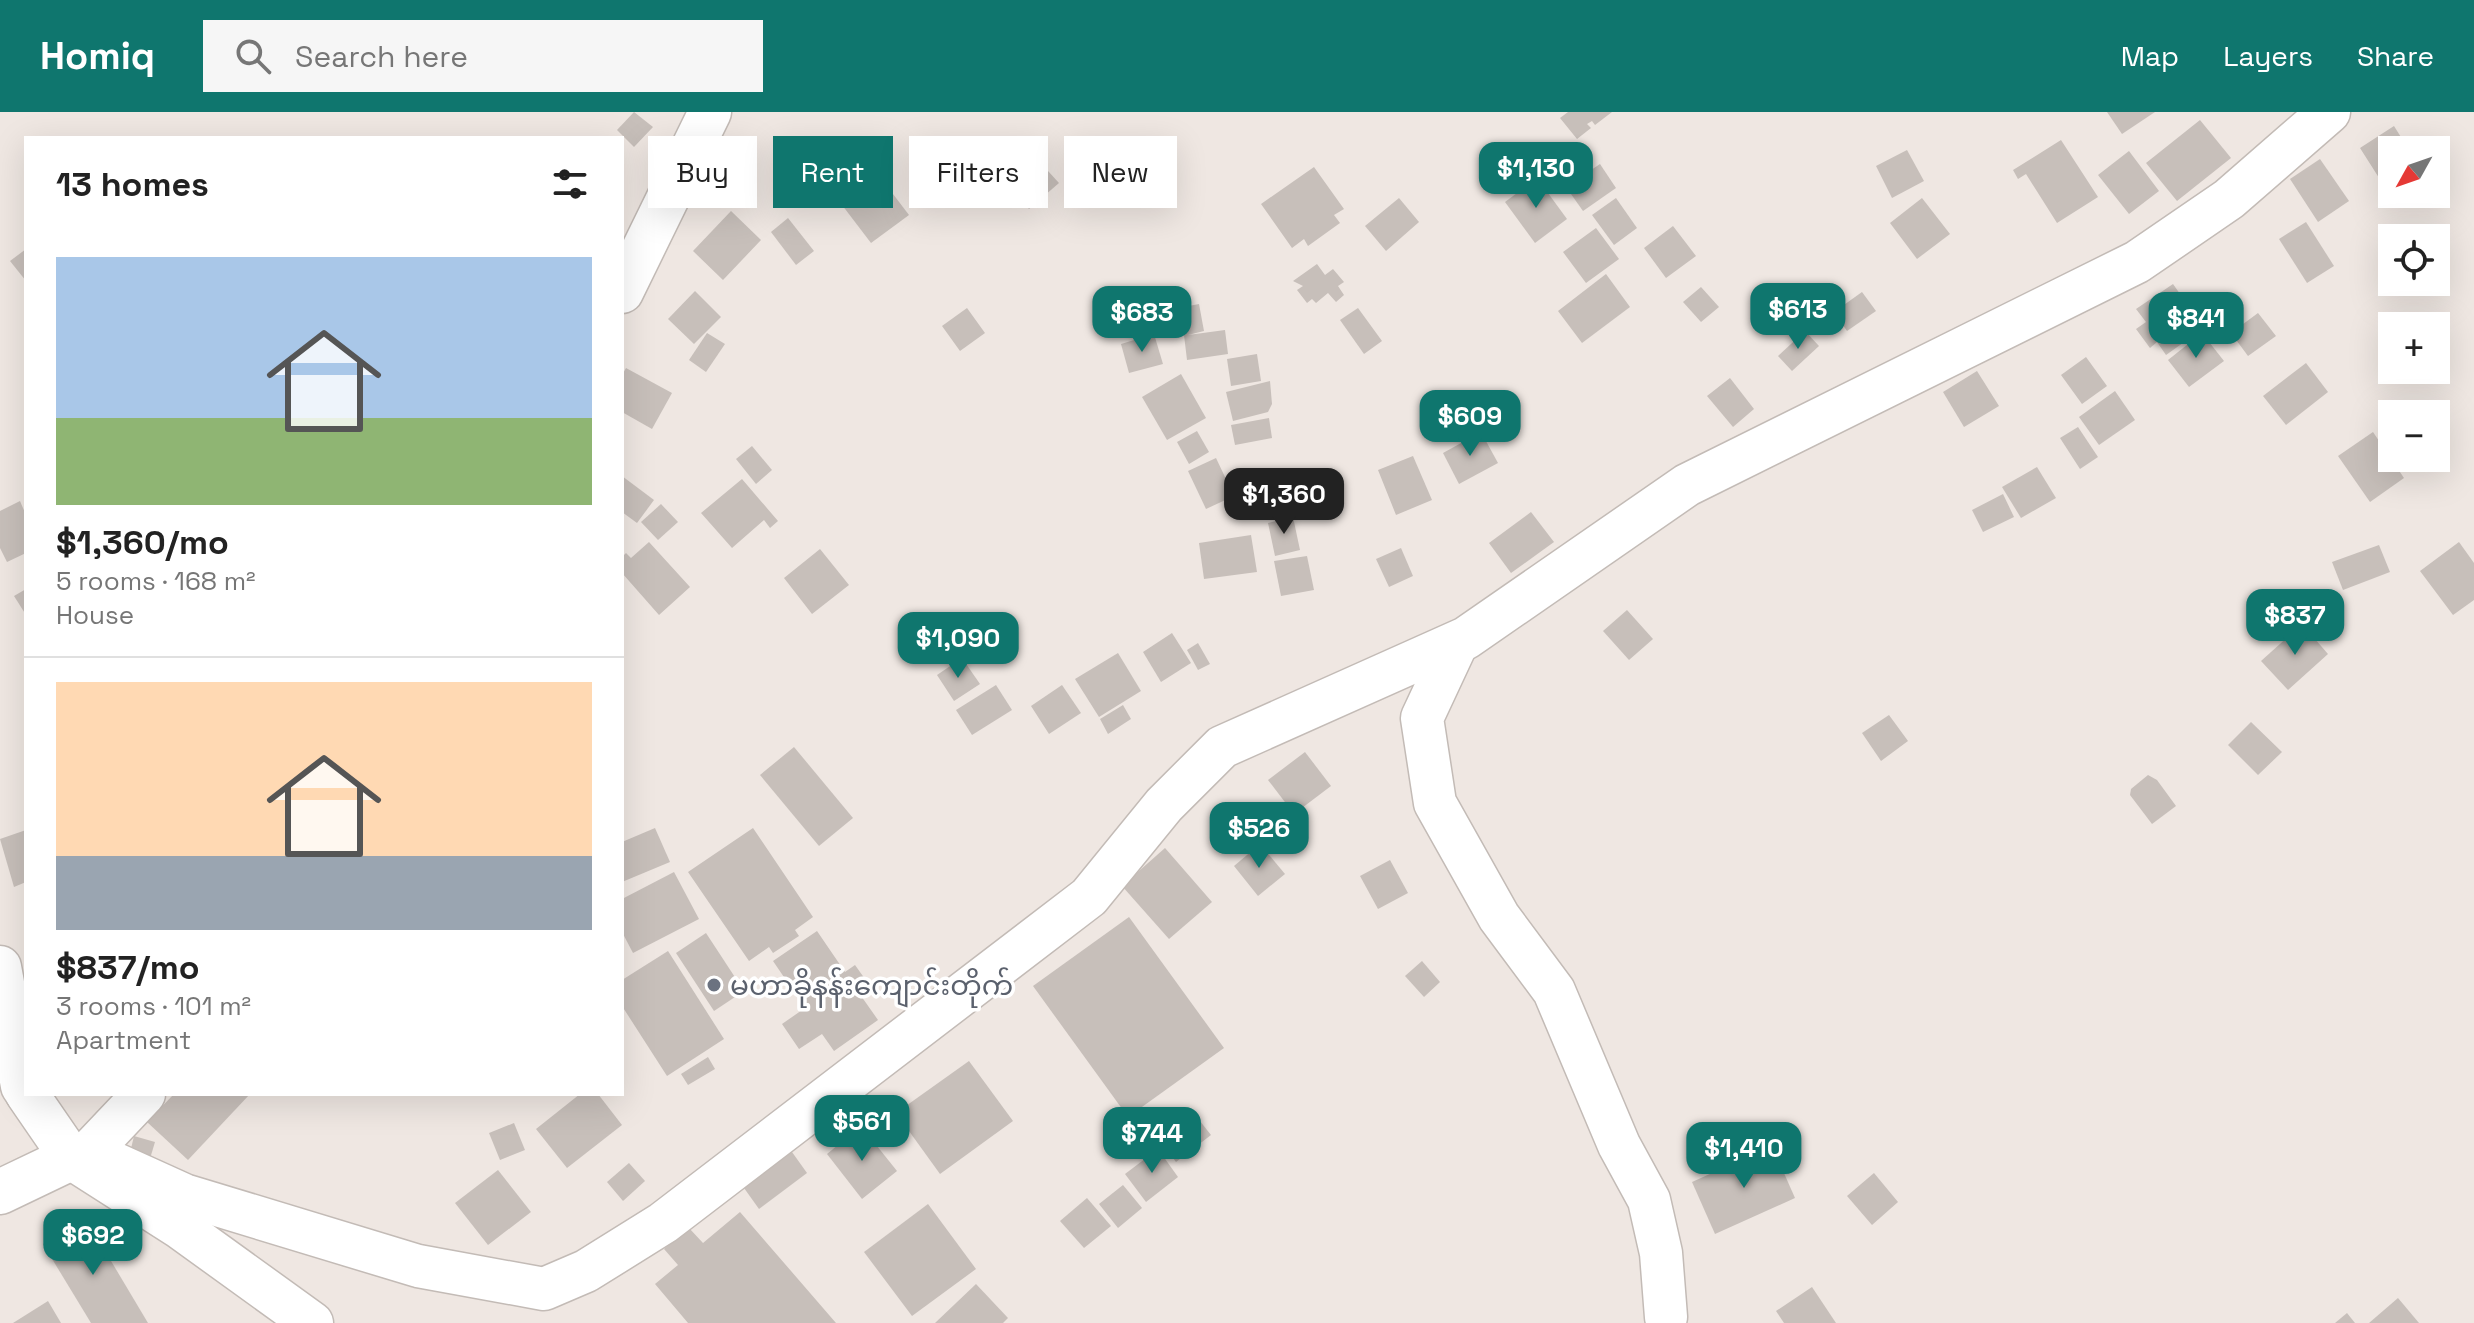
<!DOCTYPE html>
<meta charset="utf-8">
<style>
:root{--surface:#fff;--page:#f6f6f6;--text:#222;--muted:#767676;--line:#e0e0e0;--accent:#0f766e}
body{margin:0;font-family:"Space Grotesk","Noto Sans Myanmar",sans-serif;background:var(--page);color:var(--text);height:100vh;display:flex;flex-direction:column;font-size:30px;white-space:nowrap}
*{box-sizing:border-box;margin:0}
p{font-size:26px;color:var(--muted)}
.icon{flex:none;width:44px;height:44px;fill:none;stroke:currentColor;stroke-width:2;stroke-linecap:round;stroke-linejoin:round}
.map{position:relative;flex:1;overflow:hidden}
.panel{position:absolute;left:24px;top:24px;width:600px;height:960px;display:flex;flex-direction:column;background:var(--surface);border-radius:0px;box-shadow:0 8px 32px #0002}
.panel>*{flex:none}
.hud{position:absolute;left:648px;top:24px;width:760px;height:72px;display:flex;gap:16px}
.needle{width:52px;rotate:230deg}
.controls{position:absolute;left:2378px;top:24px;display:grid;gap:16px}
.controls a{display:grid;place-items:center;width:72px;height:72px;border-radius:0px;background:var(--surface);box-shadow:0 8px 32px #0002;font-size:40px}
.price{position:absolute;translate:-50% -68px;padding:0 18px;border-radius:16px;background:var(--accent);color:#fff;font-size:26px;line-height:52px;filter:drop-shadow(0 2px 4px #0008)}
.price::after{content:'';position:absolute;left:50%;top:48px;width:24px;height:18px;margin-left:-12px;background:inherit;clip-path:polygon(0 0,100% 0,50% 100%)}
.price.current{background:#222;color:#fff}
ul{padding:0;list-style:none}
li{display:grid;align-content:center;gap:16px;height:424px;padding:0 32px}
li+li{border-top:2px solid var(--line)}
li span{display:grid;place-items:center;height:248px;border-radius:0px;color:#555}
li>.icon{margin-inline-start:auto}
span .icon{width:144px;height:144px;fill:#fffc;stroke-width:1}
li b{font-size:34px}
h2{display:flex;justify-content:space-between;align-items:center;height:96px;padding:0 32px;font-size:34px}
.tag{padding:0 28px;border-radius:0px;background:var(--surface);box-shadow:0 8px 32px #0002;font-size:28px;line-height:72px}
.tag.current{background:var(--accent);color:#fff}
header{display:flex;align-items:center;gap:48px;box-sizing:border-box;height:112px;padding:0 40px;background:var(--accent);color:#fff}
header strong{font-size:38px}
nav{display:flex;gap:44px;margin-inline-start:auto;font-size:28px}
.search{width:560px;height:72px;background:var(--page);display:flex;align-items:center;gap:20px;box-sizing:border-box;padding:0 28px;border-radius:0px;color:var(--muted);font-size:30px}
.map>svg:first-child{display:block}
.building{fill:#c7bfba}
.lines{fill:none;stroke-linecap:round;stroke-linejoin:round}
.street-casing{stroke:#c3bbb6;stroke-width:45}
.secondary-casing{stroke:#c3bbb6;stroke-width:47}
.street{stroke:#fff;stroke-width:42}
.secondary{stroke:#fff;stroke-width:44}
.worship-dot{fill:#6b7280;stroke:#fff;stroke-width:3}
.labels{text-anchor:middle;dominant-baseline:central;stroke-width:7;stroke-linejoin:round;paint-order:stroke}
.worship-label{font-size:28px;fill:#5b616d;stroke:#fff;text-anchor:start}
</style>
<header>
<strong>Homiq</strong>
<div class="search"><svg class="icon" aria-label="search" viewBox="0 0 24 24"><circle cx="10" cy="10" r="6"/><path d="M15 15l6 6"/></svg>Search here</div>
<nav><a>Map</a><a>Layers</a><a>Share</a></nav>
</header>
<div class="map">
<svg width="2474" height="1211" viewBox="0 0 2474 1211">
<rect width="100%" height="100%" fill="#efe7e2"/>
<g class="building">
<polygon points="634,0 653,15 634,35 617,18"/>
<polygon points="1568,0 1612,0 1595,13 1592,9 1587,12 1591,16 1577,27 1560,6"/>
<polygon points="2107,0 2155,0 2122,22"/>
<polygon points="2200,8 2231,46 2177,89 2146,51"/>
<polygon points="2394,14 2409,38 2392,38 2392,61 2381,69 2360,36"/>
<polygon points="2061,28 2098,85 2057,111 2026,62 2018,67 2013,58"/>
<polygon points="1510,34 1527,54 1512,66 1496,45"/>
<polygon points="1027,36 1059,71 1029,97 998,61"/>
<polygon points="1907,38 1924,69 1892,86 1876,54"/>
<polygon points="2129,39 2159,79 2129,102 2098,63"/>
<polygon points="2320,47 2349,89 2318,110 2290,67"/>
<polygon points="1600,52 1616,76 1583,99 1566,75"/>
<polygon points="1314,55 1344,97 1334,103 1340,111 1308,134 1304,127 1292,136 1261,92"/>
<polygon points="877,61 909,103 871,131 839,89"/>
<polygon points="1537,66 1567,107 1535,131 1505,90"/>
<polygon points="1399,86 1419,110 1386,139 1365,114"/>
<polygon points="1616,86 1637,116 1614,133 1592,103"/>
<polygon points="1922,86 1950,122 1917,147 1890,111"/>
<polygon points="731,99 761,128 723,168 693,139"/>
<polygon points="788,106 814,139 796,153 771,120"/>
<polygon points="2306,110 2334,154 2307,171 2279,127"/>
<polygon points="1673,114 1696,144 1666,166 1644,136"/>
<polygon points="1596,116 1619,147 1586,171 1563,140"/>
<polygon points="26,137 26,169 10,149"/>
<polygon points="1317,152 1325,163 1333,157 1344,170 1338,174 1344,183 1336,190 1328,181 1316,191 1312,187 1307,191 1297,178 1303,174 1293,169"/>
<polygon points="1606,162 1630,195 1582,231 1558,199"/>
<polygon points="2173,172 2204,216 2166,243 2157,230 2150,236 2136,217 2146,210 2136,197"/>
<polygon points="1701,175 1719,195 1701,210 1683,190"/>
<polygon points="695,179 721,205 694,232 668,207"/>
<polygon points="1862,180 1876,199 1847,219 1834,200"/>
<polygon points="1199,192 1204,219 1188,223 1225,218 1228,242 1187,248 1184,223 1174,226 1168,198"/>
<polygon points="967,196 985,221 960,239 942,214"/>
<polygon points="1358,196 1382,229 1364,242 1340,208"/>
<polygon points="2258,201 2276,224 2248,244 2231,221"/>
<polygon points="1805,219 1819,234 1792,259 1778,244"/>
<polygon points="707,221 725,232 706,260 689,248"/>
<polygon points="2202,221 2224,249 2189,275 2168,248"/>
<polygon points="1154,222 1163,252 1129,261 1121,232"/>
<polygon points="1257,242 1261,269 1231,274 1227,247"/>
<polygon points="2086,245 2107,274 2082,292 2061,263"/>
<polygon points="2306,251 2328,280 2286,313 2263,284"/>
<polygon points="626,256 672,281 652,317 622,300 622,263"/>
<polygon points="1977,259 1999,294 1964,315 1943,280"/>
<polygon points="1181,262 1206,306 1167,328 1142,285"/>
<polygon points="1730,266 1754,297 1733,315 1707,284"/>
<polygon points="1270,269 1272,292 1268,300 1233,309 1226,280"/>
<polygon points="2115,279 2135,308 2099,333 2079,305"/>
<polygon points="1269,306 1272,326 1235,333 1231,313"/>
<polygon points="2078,315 2098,345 2080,357 2060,326"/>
<polygon points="1197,319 1209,340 1189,352 1177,330"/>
<polygon points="1481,320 1498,351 1459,372 1443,341"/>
<polygon points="2373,320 2404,366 2370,390 2338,344"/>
<polygon points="752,334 772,358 756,372 736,347"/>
<polygon points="1413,344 1432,388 1396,403 1378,358"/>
<polygon points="1216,346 1234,384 1206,397 1188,359"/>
<polygon points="2037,355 2056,386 2021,406 2002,375"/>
<polygon points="622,364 654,388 637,411 622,400"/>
<polygon points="742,367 778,409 770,416 764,408 732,436 701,401"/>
<polygon points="1283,373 1290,398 1263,405 1257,379"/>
<polygon points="2003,382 2014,405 1983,420 1972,398"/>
<polygon points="20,389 26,403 26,441 7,450 0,436 0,399"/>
<polygon points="661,392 678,410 658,428 641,410"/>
<polygon points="1531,400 1554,430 1511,461 1489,431"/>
<polygon points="1293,405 1300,438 1275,444 1268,411"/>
<polygon points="1251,423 1257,460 1204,467 1199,431"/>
<polygon points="649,430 690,475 659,503 622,461 622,445 626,441 631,446"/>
<polygon points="2459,430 2474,451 2474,488 2453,503 2420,459"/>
<polygon points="2379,433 2390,460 2343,478 2332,450"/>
<polygon points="1401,436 1413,464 1389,475 1376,447"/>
<polygon points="820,437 849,473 812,502 784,466"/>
<polygon points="1307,444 1314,478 1281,484 1274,449"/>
<polygon points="26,477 26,503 14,484"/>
<polygon points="1627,498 1653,527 1629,548 1603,519"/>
<polygon points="2302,512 2328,542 2288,578 2261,549"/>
<polygon points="1172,521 1191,551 1161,570 1143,540"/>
<polygon points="1198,531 1210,552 1198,558 1187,538"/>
<polygon points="1118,541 1141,579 1099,605 1075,567"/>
<polygon points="962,546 980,572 954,589 937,563"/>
<polygon points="996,573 1012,598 972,623 956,598"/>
<polygon points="1062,573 1081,601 1049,622 1031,594"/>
<polygon points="1123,593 1131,607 1108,622 1100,607"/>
<polygon points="1889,603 1908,629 1881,649 1862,621"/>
<polygon points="2251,610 2282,640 2258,663 2228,633"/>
<polygon points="794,635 853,706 819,734 760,663"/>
<polygon points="1305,640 1331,674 1294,702 1268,668"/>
<polygon points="2148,663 2157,668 2176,694 2152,712 2130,683 2131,677"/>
<polygon points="655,716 670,750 622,770 622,730"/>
<polygon points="753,716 813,805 795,818 799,824 773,841 769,835 749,849 688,760"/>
<polygon points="26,718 26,770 14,775 0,727"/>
<polygon points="1260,732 1285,762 1258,784 1234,754"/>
<polygon points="1165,736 1212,790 1169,827 1122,774"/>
<polygon points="1390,748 1408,781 1378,797 1360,764"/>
<polygon points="674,760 699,807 633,841 622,820 622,787"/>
<polygon points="1129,805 1224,936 1128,1005 1033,874"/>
<polygon points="817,819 845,860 855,853 870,874 859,881 878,908 834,939 822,922 799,937 782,912 805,896 773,849"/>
<polygon points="706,821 744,879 714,899 676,841"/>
<polygon points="668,839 724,927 667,964 622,894 622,868"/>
<polygon points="1422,849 1440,870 1424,885 1405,864"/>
<polygon points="708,945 715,957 688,973 681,962"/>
<polygon points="969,949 1013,1009 940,1062 896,1001"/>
<polygon points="174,982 250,982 188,1048 147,1010"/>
<polygon points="580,982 598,982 622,1013 567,1056 536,1017"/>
<polygon points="1196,1004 1211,1023 1176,1050 1161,1030"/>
<polygon points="514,1011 525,1038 500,1048 489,1021"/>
<polygon points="861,1014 897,1059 862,1087 827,1042"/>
<polygon points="134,1024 155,1030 149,1050 129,1045"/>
<polygon points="787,1033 807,1061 759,1097 739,1069"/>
<polygon points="1772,1034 1795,1086 1715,1122 1692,1070"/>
<polygon points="1158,1037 1178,1065 1146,1090 1125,1062"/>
<polygon points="629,1051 645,1069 623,1089 607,1070"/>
<polygon points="498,1058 531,1100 488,1133 455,1091"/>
<polygon points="1874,1061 1898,1090 1872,1113 1847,1084"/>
<polygon points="1123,1073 1142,1096 1118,1116 1099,1092"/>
<polygon points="1087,1086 1111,1114 1084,1136 1060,1109"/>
<polygon points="928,1092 976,1157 912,1204 864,1140"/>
<polygon points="740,1100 836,1211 688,1211 655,1172 678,1153 664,1137 689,1116 703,1131"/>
<polygon points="86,1107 148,1211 91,1211 43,1132"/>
<polygon points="976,1172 1008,1206 1003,1211 935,1211"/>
<polygon points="1812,1175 1836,1211 1784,1211 1776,1199"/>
<polygon points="2398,1186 2419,1211 2369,1211"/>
<polygon points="48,1189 61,1211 13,1211"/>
<polygon points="2347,1201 2355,1211 2335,1211"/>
</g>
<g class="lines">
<defs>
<g id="street">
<polyline points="622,180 710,0"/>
<polyline points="1457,531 1422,606 1435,691 1499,805 1554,879 1619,1033 1649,1088 1661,1141 1666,1205"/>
<polyline points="0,855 22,974 26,980"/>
<polyline points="27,982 71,1046 179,1115 312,1211"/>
<polyline points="89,1040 184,1083 418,1154 544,1177 586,1159 663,1111 1089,785 1164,693 1222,635 1466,526 1687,373 2137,150 2229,87 2329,0"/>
<polyline points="71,1046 89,1040 144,982"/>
</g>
<polyline id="secondary" points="0,1080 71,1046"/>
</defs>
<use href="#street" class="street-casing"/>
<use href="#secondary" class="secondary-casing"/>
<use href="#street" class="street"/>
<use href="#secondary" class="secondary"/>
</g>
<circle class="worship-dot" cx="714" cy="873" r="8"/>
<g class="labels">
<g class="worship-label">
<text x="730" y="873">မဟာခိုနန်းကျောင်းတိုက်</text>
</g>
</g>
</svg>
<div class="controls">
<a><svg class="needle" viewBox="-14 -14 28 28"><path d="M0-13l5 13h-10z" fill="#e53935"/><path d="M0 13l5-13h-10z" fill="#767676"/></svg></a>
<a><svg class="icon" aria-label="locate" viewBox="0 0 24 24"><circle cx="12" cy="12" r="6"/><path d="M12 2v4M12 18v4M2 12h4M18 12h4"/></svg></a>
<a>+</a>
<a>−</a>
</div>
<b class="price" style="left:1536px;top:98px">$1,130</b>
<b class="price" style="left:1798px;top:239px">$613</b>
<b class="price" style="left:1142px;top:242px">$683</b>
<b class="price" style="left:2196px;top:248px">$841</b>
<b class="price" style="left:1470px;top:346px">$609</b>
<b class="price current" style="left:1284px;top:424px">$1,360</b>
<b class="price" style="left:2295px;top:545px">$837</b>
<b class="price" style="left:958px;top:568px">$1,090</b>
<b class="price" style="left:1259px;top:758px">$526</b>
<b class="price" style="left:862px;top:1051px">$561</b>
<b class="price" style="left:1152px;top:1063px">$744</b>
<b class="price" style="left:1744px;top:1078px">$1,410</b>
<b class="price" style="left:93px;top:1165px">$692</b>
<div class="hud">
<a class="tag">Buy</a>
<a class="tag current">Rent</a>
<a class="tag">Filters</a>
<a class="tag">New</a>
</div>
<section class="panel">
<h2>13 homes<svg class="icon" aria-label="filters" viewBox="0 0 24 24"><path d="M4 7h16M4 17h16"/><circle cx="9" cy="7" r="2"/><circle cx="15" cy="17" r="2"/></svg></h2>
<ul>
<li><span style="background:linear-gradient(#a9c7e8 65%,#8fb573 0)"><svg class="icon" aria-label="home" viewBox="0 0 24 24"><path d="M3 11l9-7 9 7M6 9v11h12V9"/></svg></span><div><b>$1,360/mo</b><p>5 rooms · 168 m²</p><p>House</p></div></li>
<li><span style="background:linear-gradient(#ffd9b3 70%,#9aa5b1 0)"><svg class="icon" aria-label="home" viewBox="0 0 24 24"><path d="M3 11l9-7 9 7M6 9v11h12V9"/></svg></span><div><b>$837/mo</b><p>3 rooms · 101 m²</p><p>Apartment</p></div></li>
</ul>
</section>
</div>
